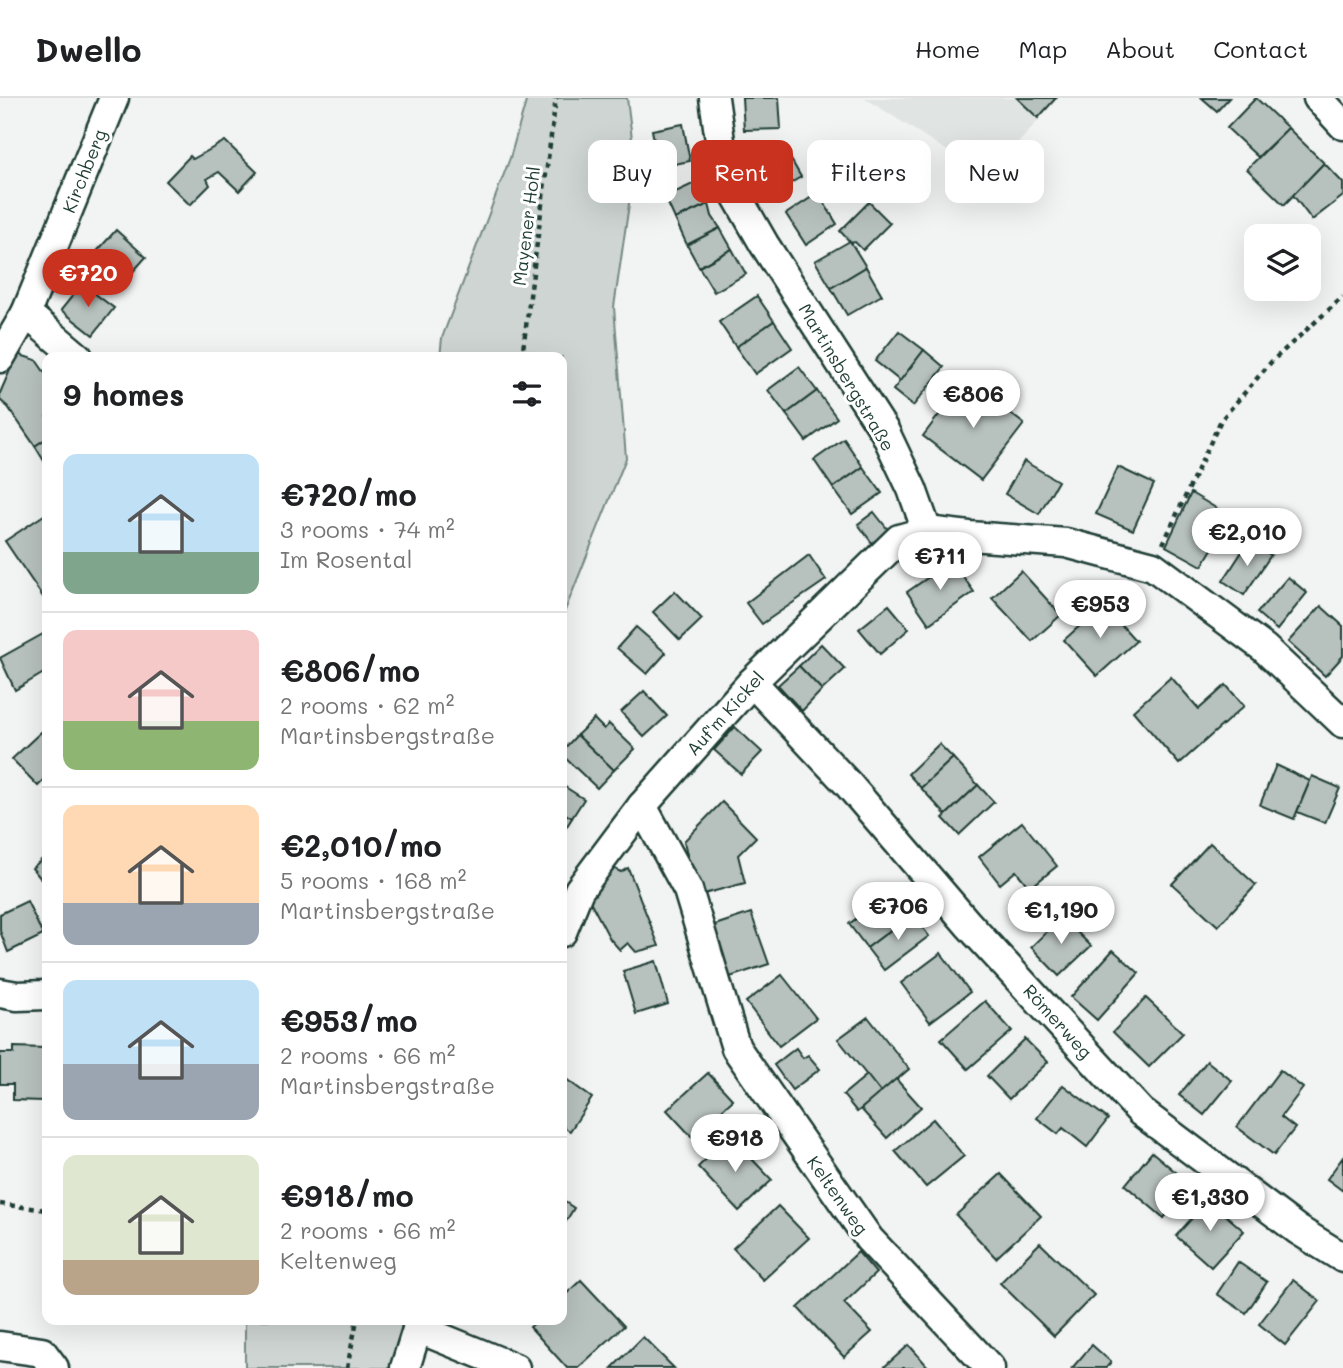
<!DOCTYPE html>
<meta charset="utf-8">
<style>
:root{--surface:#fff;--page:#f6f6f6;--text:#202124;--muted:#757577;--line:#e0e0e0;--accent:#c8321e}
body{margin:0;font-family:Mali,sans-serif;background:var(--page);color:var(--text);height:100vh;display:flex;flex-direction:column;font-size:26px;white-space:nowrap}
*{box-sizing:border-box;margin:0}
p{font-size:23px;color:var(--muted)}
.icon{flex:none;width:38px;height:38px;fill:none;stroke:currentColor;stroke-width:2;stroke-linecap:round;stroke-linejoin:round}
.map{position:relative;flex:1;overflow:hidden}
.drawer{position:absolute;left:42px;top:254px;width:525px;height:973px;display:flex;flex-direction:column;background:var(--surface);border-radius:14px;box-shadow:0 7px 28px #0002}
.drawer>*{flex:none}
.guide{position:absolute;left:588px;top:42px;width:649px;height:63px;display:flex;gap:14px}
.controls{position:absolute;left:1244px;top:126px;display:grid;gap:14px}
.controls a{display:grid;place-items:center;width:77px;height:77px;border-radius:14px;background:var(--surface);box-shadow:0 7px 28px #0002;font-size:35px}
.price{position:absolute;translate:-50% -60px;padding:0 16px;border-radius:24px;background:#fff;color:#222;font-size:23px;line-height:46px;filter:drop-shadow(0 2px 4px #0008)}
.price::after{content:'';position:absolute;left:50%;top:42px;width:21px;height:16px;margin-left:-10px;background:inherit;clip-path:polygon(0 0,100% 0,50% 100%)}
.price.on{background:var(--accent);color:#fff}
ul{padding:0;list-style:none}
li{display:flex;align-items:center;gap:21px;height:175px;padding:0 21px}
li+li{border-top:2px solid var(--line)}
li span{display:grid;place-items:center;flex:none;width:196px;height:140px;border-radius:14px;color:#555}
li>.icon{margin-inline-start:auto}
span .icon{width:84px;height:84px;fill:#fffc;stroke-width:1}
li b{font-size:30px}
h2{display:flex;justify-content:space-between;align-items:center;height:84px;padding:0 21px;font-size:30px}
.tag{padding:0 24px;border-radius:14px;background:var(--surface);box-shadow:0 7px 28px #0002;font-size:24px;line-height:63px}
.tag.on{background:var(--accent);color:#fff}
header{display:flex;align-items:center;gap:42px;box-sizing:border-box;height:98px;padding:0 35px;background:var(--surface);border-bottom:2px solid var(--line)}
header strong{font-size:33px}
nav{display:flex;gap:38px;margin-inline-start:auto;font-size:24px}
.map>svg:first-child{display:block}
.built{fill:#e0e4e3}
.green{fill:#ced5d3;stroke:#768984;stroke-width:2}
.building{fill:#b7c1bd;stroke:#1f3d34;stroke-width:2}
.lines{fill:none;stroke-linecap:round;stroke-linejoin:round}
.minor-casing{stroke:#1f3d34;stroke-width:33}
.path{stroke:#1f3d34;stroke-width:4.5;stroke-dasharray:5 5;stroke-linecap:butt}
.minor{stroke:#fff;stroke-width:28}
.labels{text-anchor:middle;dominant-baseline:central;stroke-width:6;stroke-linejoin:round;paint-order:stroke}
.street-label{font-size:18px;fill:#1f3d34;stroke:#fff}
</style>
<header>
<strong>Dwello</strong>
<nav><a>Home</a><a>Map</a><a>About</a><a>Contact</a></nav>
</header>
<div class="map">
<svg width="1343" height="1270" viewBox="0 0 1343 1270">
<rect width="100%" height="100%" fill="#f2f3f3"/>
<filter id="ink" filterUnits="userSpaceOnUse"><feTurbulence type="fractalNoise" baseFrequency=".0143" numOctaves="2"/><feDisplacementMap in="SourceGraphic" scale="14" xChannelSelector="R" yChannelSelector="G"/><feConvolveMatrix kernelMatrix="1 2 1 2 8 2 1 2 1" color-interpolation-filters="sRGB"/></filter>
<g filter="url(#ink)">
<polygon class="built" points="865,0 1058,0 988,79"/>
<g class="green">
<polygon points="527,0 627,0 635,65 614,209 626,360 562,520 562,259 440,259 442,240 510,60"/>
<polygon points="245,1222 408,1222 393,1270 245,1270"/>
</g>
<g class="building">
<polygon points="742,0 779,0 781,31 744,32"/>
<polygon points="1017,0 1056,0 1038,20"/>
<polygon points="1202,0 1229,0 1217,13"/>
<polygon points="1256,0 1288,30 1258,59 1227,30"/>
<polygon points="683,26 690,63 659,69 652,32"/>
<polygon points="1288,30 1324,65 1284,107 1247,71"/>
<polygon points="225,43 257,74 239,93 219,74 207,81 210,87 190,107 166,83 190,58 193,61"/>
<polygon points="785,51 801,79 775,94 759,65"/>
<polygon points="1324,65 1343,85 1343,98 1312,122 1293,97"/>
<polygon points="699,83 709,106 675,121 665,99"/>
<polygon points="818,95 837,126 806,147 786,116"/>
<polygon points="869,104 890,125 863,152 855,144 851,145 840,133"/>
<polygon points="709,106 712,118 720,130 687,147 675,121"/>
<polygon points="720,130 732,151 699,169 687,147"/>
<polygon points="116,132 146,159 122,186 92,159"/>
<polygon points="850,143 866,169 831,190 815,163"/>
<polygon points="732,151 746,176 714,194 699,169"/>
<polygon points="866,169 882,197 847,217 831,190"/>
<polygon points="82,186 114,210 93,237 61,212"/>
<polygon points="757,198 774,223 736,249 719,224"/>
<polygon points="774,223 792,250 755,276 736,249"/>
<polygon points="899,233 924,252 900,283 875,263"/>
<polygon points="924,252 944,269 913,308 893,292"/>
<polygon points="17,256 36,262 47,278 47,340 35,348 8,309 0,302 0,295"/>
<polygon points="799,269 817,293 786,316 768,292"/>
<polygon points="966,281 1024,326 981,382 923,338"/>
<polygon points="817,293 837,320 806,343 786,316"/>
<polygon points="47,340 47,368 35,348"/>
<polygon points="844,341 863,369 833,390 814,362"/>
<polygon points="1024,363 1058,383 1039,416 1005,396"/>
<polygon points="863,369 882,395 852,416 833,390"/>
<polygon points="1118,369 1154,386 1133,432 1096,416"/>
<polygon points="1191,395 1231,419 1202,468 1166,448"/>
<polygon points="874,414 889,433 872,445 858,426"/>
<polygon points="47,415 47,505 5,443"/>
<polygon points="1249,443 1271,457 1244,497 1223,483"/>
<polygon points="809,457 826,482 762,526 746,505"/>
<polygon points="952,463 974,494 929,526 907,494"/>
<polygon points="1021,473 1061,517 1032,543 992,500"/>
<polygon points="1288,479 1307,495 1277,532 1257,515"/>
<polygon points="675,493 702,521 680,542 653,514"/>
<polygon points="889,507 909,531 880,556 859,531"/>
<polygon points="1103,507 1136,543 1097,578 1064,542"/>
<polygon points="1321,508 1343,528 1343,558 1325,578 1288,544"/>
<polygon points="636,529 666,555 647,576 617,550"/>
<polygon points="43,536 47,542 47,573 15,592 0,560"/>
<polygon points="821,546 845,571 822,592 799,568"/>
<polygon points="799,568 822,592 802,613 778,587"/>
<polygon points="1171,579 1199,611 1226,587 1244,608 1179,666 1133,613"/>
<polygon points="644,593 667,618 644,639 621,614"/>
<polygon points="594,621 604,631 609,626 635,651 614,672 577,637"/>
<polygon points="735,629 762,654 741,676 714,652"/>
<polygon points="41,634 47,640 47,679 38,688 12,661"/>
<polygon points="577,637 614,672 597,690 562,657 562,653"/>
<polygon points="939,646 953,660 921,690 908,676"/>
<polygon points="953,660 978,687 946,717 921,690"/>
<polygon points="1276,667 1310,683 1294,721 1260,707"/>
<polygon points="1312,678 1340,690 1325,725 1297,714"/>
<polygon points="562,687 584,701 572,720 562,714"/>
<polygon points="978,687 994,704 959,737 943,720"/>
<polygon points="722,704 756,739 738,757 745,785 696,798 684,743"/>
<polygon points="562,714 572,720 562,736"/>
<polygon points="1022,724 1057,768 1030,790 1016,773 1000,786 979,759"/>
<polygon points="1210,745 1256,787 1218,828 1172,786"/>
<polygon points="47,757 47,786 46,787 32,770"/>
<polygon points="613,770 621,774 628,770 659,848 636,854 628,845 620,852 610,841 590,803"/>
<polygon points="895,792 912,816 867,850 849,826"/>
<polygon points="27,803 43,837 8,854 0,833 0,816"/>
<polygon points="751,815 769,866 730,879 712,828"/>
<polygon points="912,816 929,838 884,872 867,850"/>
<polygon points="1062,819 1091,848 1059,878 1031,849"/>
<polygon points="1113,852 1139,875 1097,922 1071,899"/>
<polygon points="941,855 970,894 930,924 901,885"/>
<polygon points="656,863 668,906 636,916 623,873"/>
<polygon points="782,877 816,920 779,948 746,904"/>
<polygon points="1146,900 1183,935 1149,969 1113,934"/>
<polygon points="985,903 1012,933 968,971 941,941"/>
<polygon points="868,919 909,971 881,995 838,941"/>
<polygon points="1025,941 1048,964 1009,1001 987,978"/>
<polygon points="14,949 45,950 43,1003 13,1002 13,986 0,986 0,955 14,955"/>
<polygon points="796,950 803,960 808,957 820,971 792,992 774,967"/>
<polygon points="1207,963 1232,983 1204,1017 1179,997"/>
<polygon points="1280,972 1303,990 1281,1019 1295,1030 1274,1057 1237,1029"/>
<polygon points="708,975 733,1002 692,1039 667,1012"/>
<polygon points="867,977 881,995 857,1014 843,997"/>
<polygon points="562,978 592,1000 570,1033 562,1028"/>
<polygon points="896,981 921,1009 887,1040 861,1011"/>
<polygon points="1063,987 1108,1021 1087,1049 1063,1030 1058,1036 1037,1020"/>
<polygon points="933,1021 964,1058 926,1089 895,1053"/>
<polygon points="730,1038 772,1082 739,1113 698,1069"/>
<polygon points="1152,1054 1191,1087 1164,1120 1125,1087"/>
<polygon points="1343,1059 1343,1093 1327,1081"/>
<polygon points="1001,1076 1041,1118 996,1160 956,1117"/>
<polygon points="562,1102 574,1110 562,1130"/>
<polygon points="1208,1102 1244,1133 1211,1169 1176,1138"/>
<polygon points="778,1108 809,1140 763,1182 733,1150"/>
<polygon points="1040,1145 1094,1197 1054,1238 1000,1185"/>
<polygon points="858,1154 876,1175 844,1205 872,1234 844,1259 798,1210"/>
<polygon points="1238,1164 1267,1184 1246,1215 1217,1196"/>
<polygon points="581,1182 624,1228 578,1270 567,1270 530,1229 538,1222 562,1222 562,1200"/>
<polygon points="1293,1182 1320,1203 1285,1247 1259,1226"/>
<polygon points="643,1239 674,1270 612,1270"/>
<polygon points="909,1247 929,1270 883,1270"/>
<polygon points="1092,1247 1111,1264 1106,1270 1072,1270"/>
</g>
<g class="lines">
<defs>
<g id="minor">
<polyline points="714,0 725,78 764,146 885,334 912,391 927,433"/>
<polyline points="1318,0 1343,27"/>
<polyline points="26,215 78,259"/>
<polyline points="0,260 26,215 114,0"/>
<polyline points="752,584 848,686 968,826 1141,1014 1298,1132 1343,1160"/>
<polyline points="642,708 688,792 736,950 869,1141 990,1270"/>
<polyline points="562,834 579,792 642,708 752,584 899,441 927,433 969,438 1066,445 1153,468 1264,550 1343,625"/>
<polyline points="0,895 17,898 47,897"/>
<polyline points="417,1230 515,1270"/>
<polyline points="0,1248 42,1254 54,1270"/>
<polyline points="405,1270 420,1222"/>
</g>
</defs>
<use href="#minor" class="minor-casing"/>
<g class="path">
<polyline points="522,259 556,0"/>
<polyline points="1163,446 1221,322 1272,263 1343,199"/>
<polyline points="0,1106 47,1112"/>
<polyline points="347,1270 357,1222"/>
</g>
<use href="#minor" class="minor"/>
</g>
</g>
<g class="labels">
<g class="street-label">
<text transform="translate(84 73) rotate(-68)">Kirchberg</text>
<text transform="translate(526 128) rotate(-83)">Mayener Hohl</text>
<text transform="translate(847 279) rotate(59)">Martinsbergstraße</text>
<text transform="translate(725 615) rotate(-48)">Auf'm Kickel</text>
<text transform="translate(1058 923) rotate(48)">Römerweg</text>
<text transform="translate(838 1097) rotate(55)">Keltenweg</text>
</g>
</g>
</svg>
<div class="controls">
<a><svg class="icon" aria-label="layers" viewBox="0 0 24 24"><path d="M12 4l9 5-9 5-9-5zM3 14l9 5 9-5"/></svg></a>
</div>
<b class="price on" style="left:88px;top:211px">€720</b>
<b class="price" style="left:973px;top:332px">€806</b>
<b class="price" style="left:1247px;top:470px">€2,010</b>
<b class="price" style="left:940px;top:494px">€711</b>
<b class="price" style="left:1100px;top:542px">€953</b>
<b class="price" style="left:898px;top:844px">€706</b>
<b class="price" style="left:1061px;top:848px">€1,190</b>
<b class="price" style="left:735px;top:1076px">€918</b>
<b class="price" style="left:1210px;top:1135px">€1,330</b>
<div class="guide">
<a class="tag">Buy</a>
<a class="tag on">Rent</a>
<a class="tag">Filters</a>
<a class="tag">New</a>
</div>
<section class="drawer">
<h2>9 homes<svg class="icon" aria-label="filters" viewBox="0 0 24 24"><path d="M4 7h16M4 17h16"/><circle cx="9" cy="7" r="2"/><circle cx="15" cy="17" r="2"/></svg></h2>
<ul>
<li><span style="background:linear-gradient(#bfe0f5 70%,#7fa58c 0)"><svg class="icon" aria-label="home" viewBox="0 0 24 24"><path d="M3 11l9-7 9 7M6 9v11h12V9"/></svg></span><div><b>€720/mo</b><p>3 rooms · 74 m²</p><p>Im Rosental</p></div></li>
<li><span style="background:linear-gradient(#f6c9c9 65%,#8fb573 0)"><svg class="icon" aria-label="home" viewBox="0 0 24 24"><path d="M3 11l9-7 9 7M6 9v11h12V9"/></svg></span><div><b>€806/mo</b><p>2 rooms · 62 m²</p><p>Martinsbergstraße</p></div></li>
<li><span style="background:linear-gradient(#ffd9b3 70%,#9aa5b1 0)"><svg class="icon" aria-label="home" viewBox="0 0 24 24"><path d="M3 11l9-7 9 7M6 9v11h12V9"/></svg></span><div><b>€2,010/mo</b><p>5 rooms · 168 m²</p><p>Martinsbergstraße</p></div></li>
<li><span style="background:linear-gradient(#bfe0f5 60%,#9aa5b1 0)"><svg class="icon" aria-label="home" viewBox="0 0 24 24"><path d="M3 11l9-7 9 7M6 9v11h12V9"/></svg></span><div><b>€953/mo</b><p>2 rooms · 66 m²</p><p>Martinsbergstraße</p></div></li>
<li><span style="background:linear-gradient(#dfe7d0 75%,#b9a48a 0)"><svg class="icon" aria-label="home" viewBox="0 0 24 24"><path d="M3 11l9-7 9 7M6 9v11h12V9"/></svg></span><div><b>€918/mo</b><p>2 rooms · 66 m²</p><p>Keltenweg</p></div></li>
</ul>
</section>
</div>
